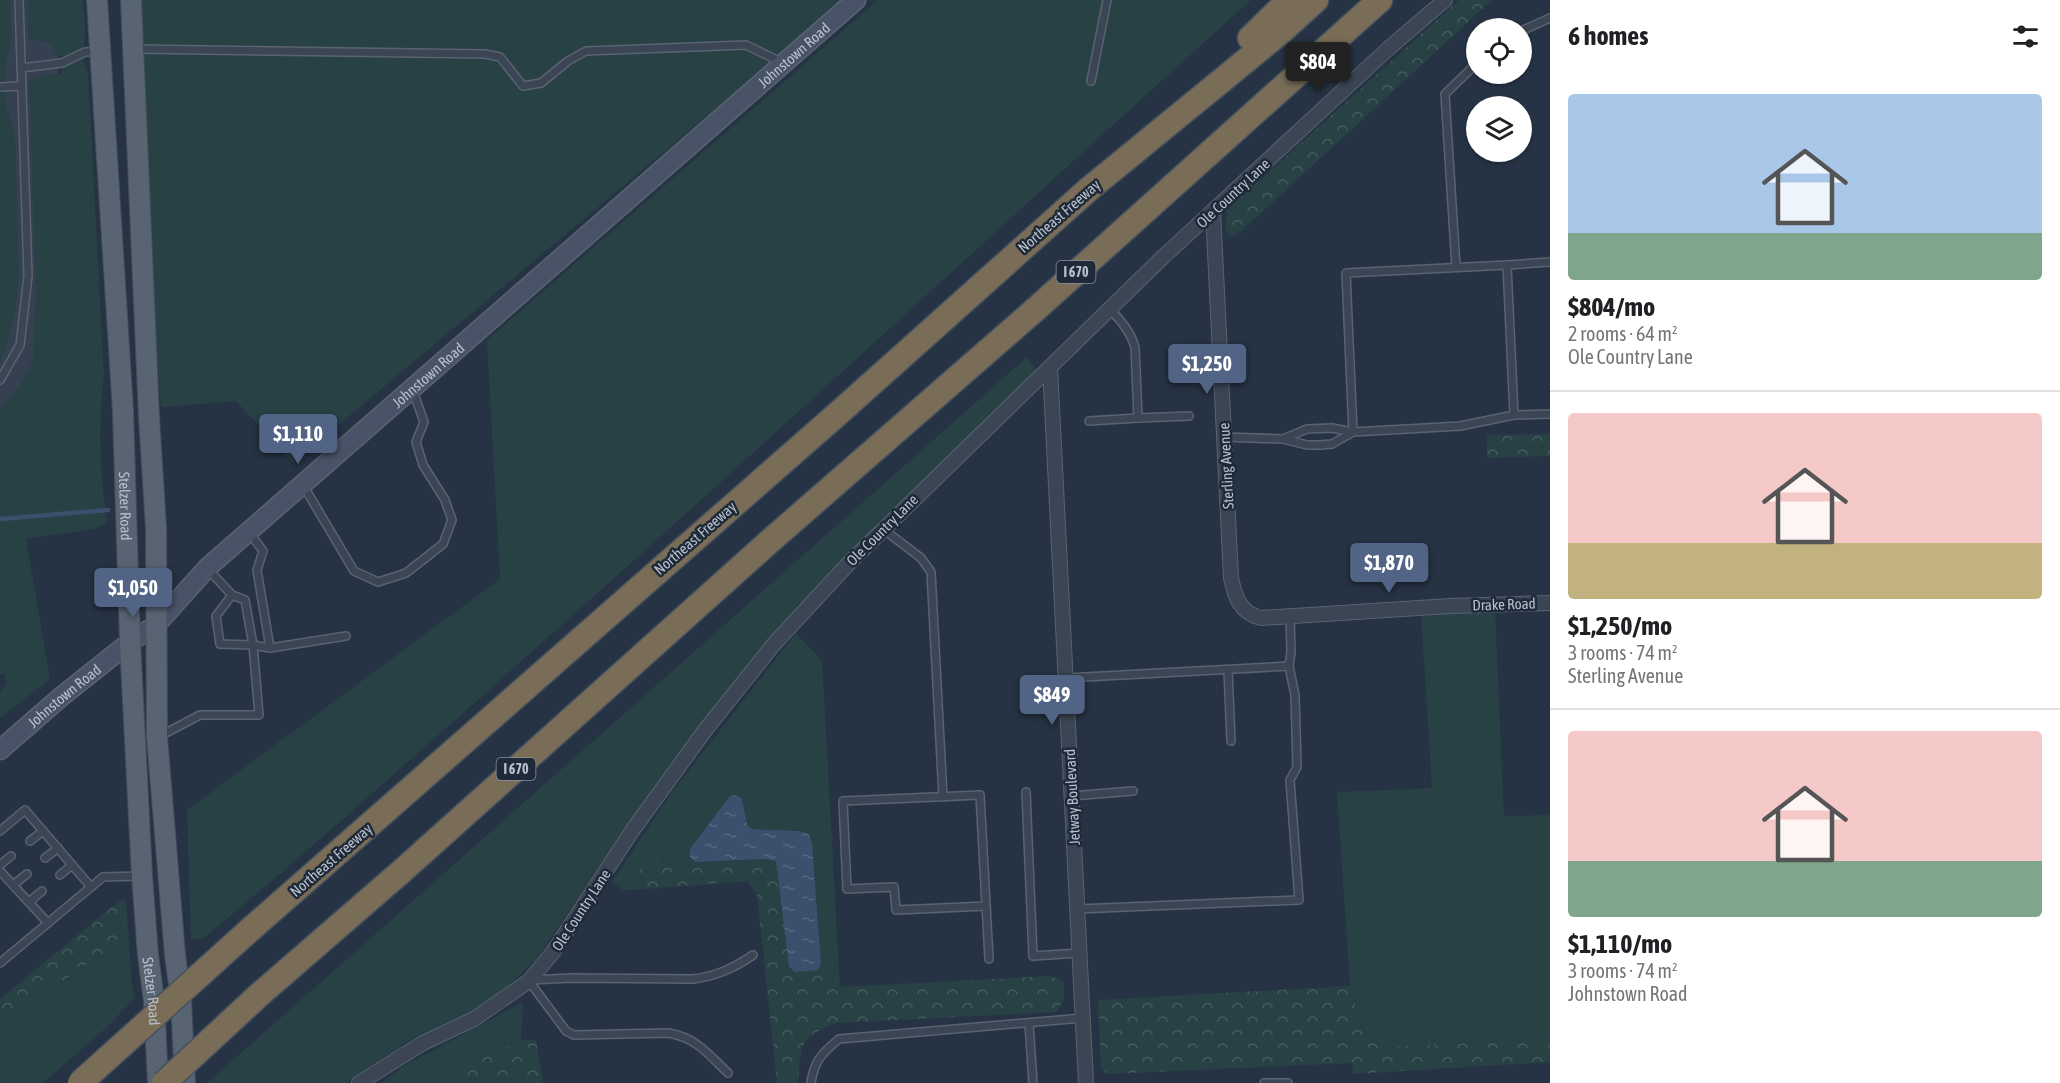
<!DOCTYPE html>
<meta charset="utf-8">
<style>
:root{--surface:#fff;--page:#f6f6f6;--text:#202124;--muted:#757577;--line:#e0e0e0;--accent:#526485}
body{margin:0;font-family:"Asap Condensed",sans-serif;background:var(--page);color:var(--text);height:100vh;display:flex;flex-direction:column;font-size:22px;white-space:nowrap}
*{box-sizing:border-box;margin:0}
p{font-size:20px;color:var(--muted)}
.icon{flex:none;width:33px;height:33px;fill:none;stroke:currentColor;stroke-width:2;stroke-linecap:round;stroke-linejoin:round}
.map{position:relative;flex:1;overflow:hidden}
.sheet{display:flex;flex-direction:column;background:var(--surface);width:510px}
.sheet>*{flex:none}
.tools{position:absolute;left:1466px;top:18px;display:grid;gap:12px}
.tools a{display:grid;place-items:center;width:66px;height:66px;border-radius:50%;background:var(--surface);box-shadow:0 2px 4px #0004;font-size:30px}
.price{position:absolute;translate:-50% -51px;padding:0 14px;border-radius:6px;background:var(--accent);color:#fff;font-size:20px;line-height:39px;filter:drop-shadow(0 2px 3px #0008)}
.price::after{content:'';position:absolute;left:50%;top:36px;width:18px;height:14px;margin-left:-9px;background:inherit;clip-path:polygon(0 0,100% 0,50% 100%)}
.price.on{background:#222;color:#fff}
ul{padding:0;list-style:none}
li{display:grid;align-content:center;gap:12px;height:318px;padding:0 18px}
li+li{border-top:2px solid var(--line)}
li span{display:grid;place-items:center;height:186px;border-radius:6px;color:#555}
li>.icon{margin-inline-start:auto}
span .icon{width:108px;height:108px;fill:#fffc;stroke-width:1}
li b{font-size:26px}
h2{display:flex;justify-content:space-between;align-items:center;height:72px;padding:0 18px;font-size:26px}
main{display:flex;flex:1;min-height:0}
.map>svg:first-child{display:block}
.airport{fill:#354051}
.green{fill:#284145}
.forest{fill:url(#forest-crowns)}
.water{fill:url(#water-ripples)}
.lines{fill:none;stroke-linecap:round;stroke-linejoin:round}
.stream{stroke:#3c506d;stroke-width:4.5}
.service-casing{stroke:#596371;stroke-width:10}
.minor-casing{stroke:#596371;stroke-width:16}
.secondary-casing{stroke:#596371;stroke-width:21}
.primary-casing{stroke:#444e5d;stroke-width:22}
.motorway-casing{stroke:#45505e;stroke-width:27}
.service{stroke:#3b4554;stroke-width:7}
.minor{stroke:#3b4554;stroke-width:14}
.secondary{stroke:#495367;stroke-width:18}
.primary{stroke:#596473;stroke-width:20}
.motorway{stroke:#7a6d58;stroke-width:24}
.motorway-bridge-casing{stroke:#45505e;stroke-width:27;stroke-linecap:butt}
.motorway-bridge{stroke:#7a6d58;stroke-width:24}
.labels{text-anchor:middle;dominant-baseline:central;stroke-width:5;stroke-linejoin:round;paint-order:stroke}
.shield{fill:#1f2a39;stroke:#8a93a1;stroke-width:1.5}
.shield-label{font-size:14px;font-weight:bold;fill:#b8c0cd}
.street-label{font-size:15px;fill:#b8c0cd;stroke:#1f2a39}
</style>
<main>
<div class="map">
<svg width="1550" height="1083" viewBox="0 0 1550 1083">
<defs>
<pattern id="forest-crowns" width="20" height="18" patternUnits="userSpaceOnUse" patternTransform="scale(1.5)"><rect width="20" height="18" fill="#284145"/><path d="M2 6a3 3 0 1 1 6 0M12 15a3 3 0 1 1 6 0" fill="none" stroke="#455b5f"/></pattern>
<pattern id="water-ripples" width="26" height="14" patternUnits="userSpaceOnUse" patternTransform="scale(1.5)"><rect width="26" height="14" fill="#3c506d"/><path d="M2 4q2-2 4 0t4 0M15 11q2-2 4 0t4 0" fill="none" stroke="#566781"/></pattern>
</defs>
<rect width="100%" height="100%" fill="#263344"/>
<polygon class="airport" points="0,0 59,0 58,145 67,192 0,542"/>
<g class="green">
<polygon points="0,0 10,0 11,40 6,63 5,103 15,138 19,278 16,305 6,349 0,360"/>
<path d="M 28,0 L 83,0 C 84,12 85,24 85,35 C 84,50 81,60 88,74 L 104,376 C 98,425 100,474 107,523 L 94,529 L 26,539 L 50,679 L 0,718 L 0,692 L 7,683 L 4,674 L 0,674 L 0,408 L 13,396 L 29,371 L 33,359 L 36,291 L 29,82 L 44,75 L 62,74 L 62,56 L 54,54 L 51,43 L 44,41 L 29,40 Z"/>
<polygon points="138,0 845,0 293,463 236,401 161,407 148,232"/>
<path d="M 878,0 L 1251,0 C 1024,205 799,413 571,617 C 449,725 329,834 204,938 L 191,940 L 187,810 L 500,579 L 487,340 Z"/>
<polygon points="1027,357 1037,370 886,516 785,622 707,718 632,819 538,957 504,990 472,1011 412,1039 358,1074 347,1083 207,1083"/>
<polygon points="1495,610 1504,816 1550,815 1550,1037 1525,1040 1386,1047 1374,1042 1363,1033 1350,986 1337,792 1432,788 1421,614"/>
<polygon points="796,633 822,661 840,987 818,970 821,963 812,843 809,834 800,831 751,829 747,824 742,799 690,856 695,862 659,857 629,886 633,890 623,890 612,882 672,792"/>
<path d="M 126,898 L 132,986 L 135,998 L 106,1028 L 43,1083 L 0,1083 L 0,1022 L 111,949 C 122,935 124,921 114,905 Z"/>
<polygon points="523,1002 521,1040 429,1083 382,1083 402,1067"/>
</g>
<g class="forest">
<polygon points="1459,0 1492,0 1236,236 1230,236 1225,230 1227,210"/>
<polygon points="1550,434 1550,456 1487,458 1487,435"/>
<path d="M 659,857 L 695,862 L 766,859 L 777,861 L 789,967 L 795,972 L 818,970 L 840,987 L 1051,976 L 1064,982 L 1064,1000 L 1056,1012 L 837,1023 C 798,1037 802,1045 798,1083 L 777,1083 L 757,894 L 747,881 L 633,890 L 629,886 L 634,873 Z"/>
<path d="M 114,905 C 124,921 122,935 111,949 L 0,1022 L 0,999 Z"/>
<polygon points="1350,986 1363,1033 1374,1042 1386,1047 1525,1040 1550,1037 1550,1062 1353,1074 1352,1063 1108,1074 1101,1069 1098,1000"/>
<polygon points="521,1040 536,1040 543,1083 429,1083"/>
</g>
<polygon class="water" points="736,795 742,799 747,824 751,829 800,831 809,834 812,843 821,963 818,970 795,972 789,967 776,861 766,859 695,862 690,857 690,849 730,796"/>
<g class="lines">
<polyline class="stream" points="0,519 108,510"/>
<defs>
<g id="service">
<polyline points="1521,31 1550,18"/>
<polyline points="135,49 485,54 500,57 523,86 541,83 568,61 586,51 746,45 783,63"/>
<polyline points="21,68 62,63 85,52 97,51"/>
<polyline points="1091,81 1107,0"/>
<polyline points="0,87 22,86"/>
<polyline points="1507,265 1550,262"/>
<polyline points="1456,267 1445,94 1476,64"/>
<path d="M 1110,309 C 1121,321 1130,331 1135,347 L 1138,418 L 1189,416"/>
<polyline points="0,380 20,345 28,276 19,0"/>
<polyline points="1514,415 1550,414"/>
<polyline points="1089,421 1138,418"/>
<polyline points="1224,437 1283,439 1307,445 1320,445 1332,444 1353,432"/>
<polyline points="1283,439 1307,429 1332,428 1353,432 1460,426 1514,415 1507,265 1346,273 1353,432"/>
<polyline points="303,485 354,571 378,582 406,573 443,544 452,520 445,500 423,465 416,442 424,422 413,391"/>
<polyline points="883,529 921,558 931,572 943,797"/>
<polyline points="249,532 263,551 257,570 270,648"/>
<polyline points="232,595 216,616 220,644 253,645 270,648 346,636"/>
<polyline points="1289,666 1291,652 1290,617"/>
<polyline points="1228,670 1231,741"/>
<polyline points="1066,678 1289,666 1295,695 1297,767 1290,780 1299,900 1078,909"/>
<polyline points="160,736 200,715 259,715 253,645 245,600 232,595 207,568"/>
<polyline points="1026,792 1033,956 1080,953"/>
<polyline points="1072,796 1133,791"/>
<polyline points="0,831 25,810 91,887"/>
<polyline points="30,841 43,831"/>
<polyline points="45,858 58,848"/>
<polyline points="0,865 11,856"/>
<polyline points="0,871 48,923"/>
<polyline points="60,875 72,865"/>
<polyline points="13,885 27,874"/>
<polyline points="29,902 42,891"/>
<polyline points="986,906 896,910 894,887 847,889 843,801 980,795 989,959"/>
<polyline points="0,963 103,877 140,876"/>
<path d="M 531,980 L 571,978 L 693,979 C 717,976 734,968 753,955"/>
<path d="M 529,981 L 566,1031 L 574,1035 L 669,1033 C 697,1038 709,1055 728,1073"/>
<polyline points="1029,1023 1033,1083"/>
<path d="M 811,1083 C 814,1061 822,1053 839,1039 L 1083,1018"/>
<polyline points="1264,1083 1288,1083"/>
</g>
<g id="minor">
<path d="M 1213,211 L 1231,578 C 1235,597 1240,613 1261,618 L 1450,606 L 1550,603"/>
<polyline points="1050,367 1086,1083"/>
<polyline points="359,1083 423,1043 474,1019 529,981 553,952 632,831 706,729 774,644 849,563 1164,256 1389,48 1445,0"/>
</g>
<g id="secondary">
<path id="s1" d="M 0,750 L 62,696 L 130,642 L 156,625 L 207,568 L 856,0"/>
</g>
<g id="primary">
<path id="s2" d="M 97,0 L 123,411 L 130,642 L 142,876 L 148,955 L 154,1001 L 158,1083"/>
<polyline points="131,0 149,417 156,528 157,737 175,955 181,1000 185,1083"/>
</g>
<g id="motorway">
<polyline points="1250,38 1289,0"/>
<polyline points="252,928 842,410 1089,189 1282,31 1316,0"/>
<polyline points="259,995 402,871 770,541 1037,308 1380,0"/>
</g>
</defs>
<use href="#service" class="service-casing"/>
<use href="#minor" class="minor-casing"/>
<use href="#secondary" class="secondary-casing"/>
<use href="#primary" class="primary-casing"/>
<use href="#motorway" class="motorway-casing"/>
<use href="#service" class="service"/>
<use href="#minor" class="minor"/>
<use href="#secondary" class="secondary"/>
<use href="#primary" class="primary"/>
<use href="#motorway" class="motorway"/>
<defs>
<g id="motorway-bridge">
<polyline points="80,1083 252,928"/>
<polyline points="164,1083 259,995"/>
</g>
</defs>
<use href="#motorway-bridge" class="motorway-bridge-casing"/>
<use href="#motorway-bridge" class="motorway-bridge"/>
</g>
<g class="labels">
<g class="shield">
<rect x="1056.5" y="261" width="39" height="22" rx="4.5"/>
<rect x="496.5" y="758" width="39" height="22" rx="4.5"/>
</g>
<g class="shield-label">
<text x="1076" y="272">I 670</text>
<text x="516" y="769">I 670</text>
</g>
<g class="street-label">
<text stroke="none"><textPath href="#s1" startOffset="1056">Johnstown Road</textPath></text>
<text transform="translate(1233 193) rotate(-43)">Ole Country Lane</text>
<text transform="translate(1059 216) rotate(-41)">Northeast Freeway</text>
<text stroke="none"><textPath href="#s1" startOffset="570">Johnstown Road</textPath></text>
<text transform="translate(1226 466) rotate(-93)">Sterling Avenue</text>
<text stroke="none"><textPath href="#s2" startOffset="507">Stelzer Road</textPath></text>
<text transform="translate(882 530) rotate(-45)">Ole Country Lane</text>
<text transform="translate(695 538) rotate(-41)">Northeast Freeway</text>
<text transform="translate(1504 604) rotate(-2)">Drake Road</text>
<text stroke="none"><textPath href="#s1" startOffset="84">Johnstown Road</textPath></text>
<text transform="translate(1072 797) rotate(-93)">Jetway Boulevard</text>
<text transform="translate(331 860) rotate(-41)">Northeast Freeway</text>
<text transform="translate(581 910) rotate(-57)">Ole Country Lane</text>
<text stroke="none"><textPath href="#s2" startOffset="993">Stelzer Road</textPath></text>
</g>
</g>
</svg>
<div class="tools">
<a><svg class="icon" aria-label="locate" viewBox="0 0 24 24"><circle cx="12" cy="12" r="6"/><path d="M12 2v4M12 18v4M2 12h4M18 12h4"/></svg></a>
<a><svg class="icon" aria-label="layers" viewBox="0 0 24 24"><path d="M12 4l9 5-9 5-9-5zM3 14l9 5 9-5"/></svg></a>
</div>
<b class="price on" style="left:1318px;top:93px">$804</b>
<b class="price" style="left:1207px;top:395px">$1,250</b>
<b class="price" style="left:298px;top:465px">$1,110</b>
<b class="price" style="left:1389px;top:594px">$1,870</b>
<b class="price" style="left:133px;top:619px">$1,050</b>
<b class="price" style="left:1052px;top:726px">$849</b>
</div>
<section class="sheet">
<h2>6 homes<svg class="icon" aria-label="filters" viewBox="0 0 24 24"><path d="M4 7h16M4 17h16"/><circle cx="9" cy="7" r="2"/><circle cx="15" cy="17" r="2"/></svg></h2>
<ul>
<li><span style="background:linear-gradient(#a9c7e8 75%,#7fa58c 0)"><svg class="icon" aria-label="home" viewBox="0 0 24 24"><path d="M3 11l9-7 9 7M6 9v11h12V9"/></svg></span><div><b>$804/mo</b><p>2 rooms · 64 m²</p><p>Ole Country Lane</p></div></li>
<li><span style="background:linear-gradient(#f6c9c9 70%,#c2b280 0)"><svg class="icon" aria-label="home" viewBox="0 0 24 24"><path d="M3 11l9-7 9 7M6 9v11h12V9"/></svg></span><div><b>$1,250/mo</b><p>3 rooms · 74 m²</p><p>Sterling Avenue</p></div></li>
<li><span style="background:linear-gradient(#f6c9c9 70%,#7fa58c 0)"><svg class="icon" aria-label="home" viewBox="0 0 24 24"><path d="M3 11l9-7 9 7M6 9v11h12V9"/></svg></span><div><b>$1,110/mo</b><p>3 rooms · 74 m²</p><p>Johnstown Road</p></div></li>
</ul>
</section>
</main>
